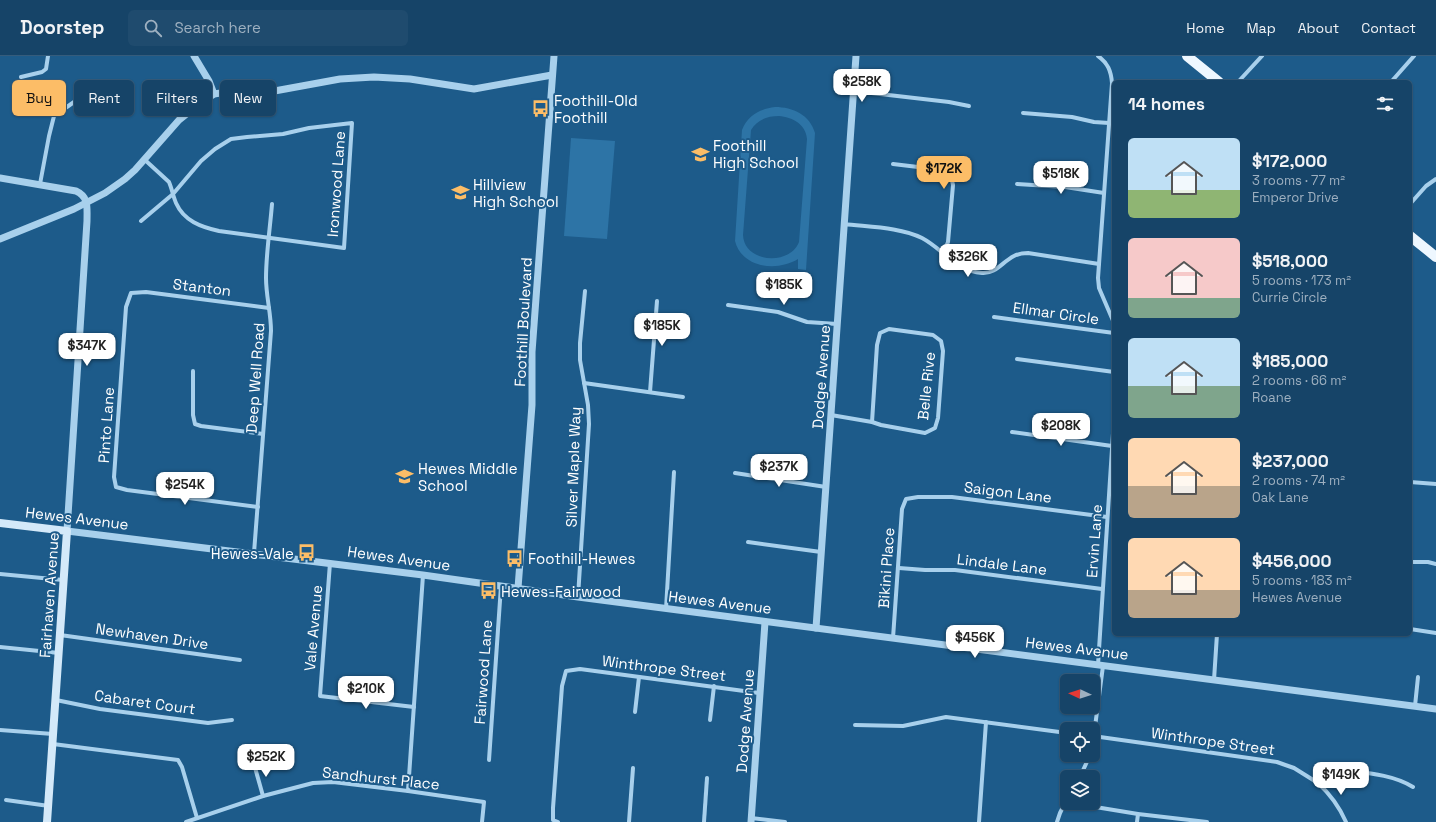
<!DOCTYPE html>
<meta charset="utf-8">
<style>
:root{--surface:#164468;--page:#1f4b6e;--text:#f1f3f6;--muted:#9eb0c0;--line:#355c7c;--accent:#fcbd67}
body{margin:0;font-family:"Space Grotesk",sans-serif;background:var(--page);color:var(--text);height:100vh;display:flex;flex-direction:column;font-size:15px;white-space:nowrap}
*{box-sizing:border-box;margin:0}
p{font-size:13px;color:var(--muted)}
.icon{flex:none;width:22px;height:22px;fill:none;stroke:currentColor;stroke-width:2;stroke-linecap:round;stroke-linejoin:round}
.map{position:relative;flex:1;overflow:hidden}
.sheet{position:absolute;left:1112px;top:24px;width:300px;height:556px;display:flex;flex-direction:column;background:var(--surface);border-radius:6px;box-shadow:0 1px 3px #0004,0 0 0 1px var(--line)}
.sheet>*{flex:none}
.banner{position:absolute;left:12px;top:24px;width:380px;height:36px;display:flex;gap:8px}
.needle{width:26px;rotate:274deg}
.controls{position:absolute;left:1060px;top:618px;display:grid;gap:8px}
.controls a{display:grid;place-items:center;width:40px;height:40px;border-radius:6px;background:var(--surface);box-shadow:0 1px 3px #0004,0 0 0 1px var(--line);font-size:20px}
.price{position:absolute;translate:-50% -34px;padding:0 9px;border-radius:8px;background:#fff;color:#222;font-size:13px;line-height:26px;filter:drop-shadow(0 1px 2px #0008)}
.price::after{content:'';position:absolute;left:50%;top:24px;width:12px;height:9px;margin-left:-6px;background:inherit;clip-path:polygon(0 0,100% 0,50% 100%)}
.price.current{background:var(--accent);color:#111}
ul{padding:0;list-style:none}
li{display:flex;align-items:center;gap:12px;height:100px;padding:0 16px}
li span{display:grid;place-items:center;flex:none;width:112px;height:80px;border-radius:6px;color:#555}
li>.icon{margin-inline-start:auto}
span .icon{width:48px;height:48px;fill:#fffc;stroke-width:1}
li b{font-size:17px}
h2{display:flex;justify-content:space-between;align-items:center;height:48px;padding:0 16px;font-size:17px}
.pill{padding:0 14px;border-radius:6px;background:var(--surface);box-shadow:0 1px 3px #0004,0 0 0 1px var(--line);font-size:14px;line-height:36px}
.pill.current{background:var(--accent);color:#111}
header{display:flex;align-items:center;gap:24px;box-sizing:border-box;height:56px;padding:0 20px;background:var(--surface);border-bottom:1px solid var(--line)}
header strong{font-size:19px}
nav{display:flex;gap:22px;margin-inline-start:auto;font-size:14px}
.search{width:280px;height:36px;background:var(--page);display:flex;align-items:center;gap:10px;box-sizing:border-box;padding:0 14px;border-radius:6px;color:var(--muted);font-size:15px}
.map>svg:first-child{display:block}
.green{fill:#2d74a6;fill-rule:evenodd}
.lines{fill:none;stroke-linecap:round;stroke-linejoin:round}
.minor{stroke:#a8d0ec;stroke-width:4}
.tertiary{stroke:#a8d0ec;stroke-width:7}
.secondary{stroke:#d4e9f9;stroke-width:8}
.primary{stroke:#eef7ff;stroke-width:10}
.labels{text-anchor:middle;dominant-baseline:central;stroke-width:4;stroke-linejoin:round;paint-order:stroke}
.poi-label{font-size:15px;fill:#fff;stroke:#1d5b8a;text-anchor:start}
.street-label{font-size:15px;fill:#fff;stroke:#1d5b8a}
</style>
<header>
<strong>Doorstep</strong>
<div class="search"><svg class="icon" aria-label="search" viewBox="0 0 24 24"><circle cx="10" cy="10" r="6"/><path d="M15 15l6 6"/></svg>Search here</div>
<nav><a>Home</a><a>Map</a><a>About</a><a>Contact</a></nav>
</header>
<div class="map">
<svg width="1436" height="766" viewBox="0 0 1436 766">
<rect width="100%" height="100%" fill="#1d5b8a"/>
<g class="green">
<path d="M 775,51 C 793,51 810,59 815,77 L 806,214 L 798,213 L 798,203 C 777,216 742,212 735,185 L 742,74 C 748,59 760,53 775,51 ZM 779,60 C 792,61 806,68 807,83 L 799,186 C 790,210 744,207 743,179 L 751,74 C 757,64 767,60 779,60 Z"/>
<polygon points="571,82 615,85 607,183 564,180"/>
</g>
<g class="lines">
<g class="minor">
<path d="M 1098,0 C 1108,7 1111,15 1112,27 L 1098,222 L 1099,232 L 1114,267"/>
<polyline points="21,21 42,16 46,13 48,0"/>
<polyline points="1238,26 1262,0"/>
<polyline points="1391,26 1414,0"/>
<polyline points="854,35 949,46 969,50"/>
<polyline points="1023,57 1072,61 1094,66 1109,67"/>
<polyline points="893,108 943,114 951,120 953,129 948,186 943,198"/>
<polyline points="40,128 49,80 54,60 74,46 100,41 117,44"/>
<polyline points="1017,128 1065,131 1104,137"/>
<polyline points="1410,148 1426,130 1436,123"/>
<path d="M 141,165 L 173,138 L 201,105 L 215,93 L 231,83 L 247,81 L 283,78 L 309,72 L 352,67 L 344,192 L 219,175 C 201,171 184,165 176,147 C 173,140 172,133 169,126 L 145,104"/>
<path d="M 844,168 C 868,171 900,171 922,182 C 943,193 956,215 982,217 C 996,218 1002,206 1014,200 C 1018,198 1023,197 1028,197 L 1099,208"/>
<polyline points="728,249 778,256 807,266 837,268"/>
<polyline points="994,261 1114,277"/>
<polygon points="889,273 933,279 941,285 943,295 938,362 935,372 925,377 881,369 872,366 877,289 880,277"/>
<polyline points="1017,303 1114,316"/>
<polyline points="193,315 193,359 195,368 201,370 263,378"/>
<polyline points="584,327 683,341"/>
<polyline points="650,336 657,245"/>
<polyline points="831,359 872,366"/>
<polyline points="1012,376 1112,390"/>
<polyline points="735,417 826,431"/>
<polyline points="1410,426 1436,428"/>
<polyline points="258,451 127,434 116,431 114,421 126,251 131,237 146,236 269,252"/>
<polyline points="748,486 821,496"/>
<path d="M 254,497 L 271,275 C 271,257 266,240 266,222 C 266,198 270,173 272,148"/>
<polyline points="1410,506 1428,506 1436,508"/>
<polyline points="330,507 320,640 414,651"/>
<polyline points="899,512 925,514 955,514 1102,533"/>
<polyline points="0,518 63,524"/>
<polyline points="578,541 589,368 588,349 580,304 580,287 585,235"/>
<polyline points="666,553 674,416"/>
<polyline points="1410,573 1436,577"/>
<polyline points="60,579 240,604"/>
<polyline points="893,582 902,453 906,443 918,441 952,441 1107,461"/>
<polyline points="0,591 59,597"/>
<polyline points="1098,609 1114,362"/>
<polyline points="1214,624 1217,578"/>
<polyline points="56,644 100,653 208,667 232,664"/>
<polyline points="1415,650 1418,621"/>
<polyline points="635,656 639,621"/>
<polyline points="710,664 714,630"/>
<polyline points="855,669 903,670 946,661 1067,677"/>
<polyline points="0,674 53,678"/>
<path d="M 1093,680 L 1277,706 L 1294,712 L 1318,727 C 1326,720 1331,716 1341,714 C 1365,717 1392,718 1413,731"/>
<polyline points="1093,686 1103,610"/>
<polyline points="53,688 178,704 182,711 197,762"/>
<polyline points="489,704 501,530"/>
<polyline points="254,708 263,740"/>
<polyline points="1080,721 1090,699"/>
<path d="M 1318,727 C 1331,739 1339,750 1346,766"/>
<polyline points="408,735 423,519"/>
<polyline points="6,744 49,750"/>
<polyline points="1071,747 1138,758 1207,766"/>
<polyline points="751,762 785,766"/>
<polyline points="186,766 263,740 313,727 333,726 408,735 484,746 482,766"/>
<polyline points="558,766 553,764 553,752 562,630 566,615 580,613 759,637"/>
<polyline points="629,766 633,712"/>
<polyline points="704,766 707,722"/>
<polyline points="979,766 986,666"/>
<polyline points="1057,766 1060,757 1067,743"/>
<polyline points="1137,766 1138,758"/>
</g>
<g class="tertiary">
<polyline points="194,0 209,25 214,38"/>
<path d="M 0,122 L 76,135 C 89,141 87,151 87,165 L 67,475 L 423,519 L 578,541 L 1436,653"/>
<polyline points="0,183 74,153 105,137 125,123 135,114 179,64 199,48 214,38 234,35 269,36 340,23 374,21 410,23 474,33 552,19"/>
<polyline points="518,532 532,349 532,296 554,0"/>
<polyline points="816,572 856,0"/>
<polyline points="751,766 765,566"/>
</g>
<polyline class="secondary" points="0,467 67,475 47,766"/>
<g class="primary">
<polyline points="1187,0 1219,26"/>
<polyline points="1410,180 1436,201"/>
</g>
</g>
<defs>
<symbol id="bus-bare" viewBox="-9 -9 18 18"><path d="M-5-6H5V4H4V6H2V4H-2V6H-4V4H-5ZM-3.5-4V0h7V-4ZM-3.5 1.2v1.5H-2V1.2ZM2 1.2v1.5H3.5V1.2Z" fill="#fcbd67" stroke="#1d5b8a" stroke-width="2.5" paint-order="stroke"/></symbol>
<symbol id="school-bare" viewBox="-9 -9 18 18"><path d="M0-5L7-2L0 1L-7-2ZM-4 1L0 2.5L4 1V4Q0 6-4 4Z" fill="#fcbd67" stroke="#1d5b8a" stroke-width="2.5" paint-order="stroke"/></symbol>
</defs>
<g fill-rule="evenodd">
<use href="#bus-bare" x="528" y="40" width="25" height="25"/>
<use href="#school-bare" x="688" y="86" width="25" height="25"/>
<use href="#school-bare" x="448" y="124" width="25" height="25"/>
<use href="#school-bare" x="392" y="408" width="25" height="25"/>
<use href="#bus-bare" x="294" y="484" width="25" height="25"/>
<use href="#bus-bare" x="502" y="490" width="25" height="25"/>
<use href="#bus-bare" x="476" y="522" width="25" height="25"/>
</g>
<g class="labels">
<g class="poi-label">
<text x="554" y="44">Foothill-Old<tspan x="554" dy="17">Foothill</tspan></text>
<text x="713" y="89">Foothill<tspan x="713" dy="17">High School</tspan></text>
<text x="473" y="128">Hillview<tspan x="473" dy="17">High School</tspan></text>
<text x="418" y="412">Hewes Middle<tspan x="418" dy="17">School</tspan></text>
<text x="294" y="497" text-anchor="end">Hewes-Vale</text>
<text x="528" y="502">Foothill-Hewes</text>
<text x="501" y="535">Hewes-Fairwood</text>
</g>
<g class="street-label">
<text transform="translate(336 128) rotate(-86)">Ironwood Lane</text>
<text transform="translate(202 231) rotate(7)">Stanton</text>
<text transform="translate(1056 257) rotate(8)">Ellmar Circle</text>
<text transform="translate(523 266) rotate(-87)">Foothill Boulevard</text>
<text transform="translate(821 321) rotate(-86)">Dodge Avenue</text>
<text transform="translate(255 322) rotate(-86)">Deep Well Road</text>
<text transform="translate(926 330) rotate(-84)">Belle Rive</text>
<text transform="translate(106 369) rotate(-86)">Pinto Lane</text>
<text transform="translate(573 411) rotate(-88)">Silver Maple Way</text>
<text transform="translate(1008 436) rotate(7)">Saigon Lane</text>
<text transform="translate(77 462) rotate(7)">Hewes Avenue</text>
<text transform="translate(1094 485) rotate(-86)">Ervin Lane</text>
<text transform="translate(399 502) rotate(8)">Hewes Avenue</text>
<text transform="translate(1002 508) rotate(7)">Lindale Lane</text>
<text transform="translate(886 512) rotate(-86)">Bikini Place</text>
<text transform="translate(49 539) rotate(-86)">Fairhaven Avenue</text>
<text transform="translate(720 546) rotate(7)">Hewes Avenue</text>
<text transform="translate(313 572) rotate(-85)">Vale Avenue</text>
<text transform="translate(152 580) rotate(8)">Newhaven Drive</text>
<text transform="translate(1077 592) rotate(7)">Hewes Avenue</text>
<text transform="translate(664 612) rotate(7)">Winthrope Street</text>
<text transform="translate(483 616) rotate(-86)">Fairwood Lane</text>
<text transform="translate(145 646) rotate(8)">Cabaret Court</text>
<text transform="translate(745 665) rotate(-86)">Dodge Avenue</text>
<text transform="translate(1213 685) rotate(8)">Winthrope Street</text>
<text transform="translate(381 722) rotate(6)">Sandhurst Place</text>
</g>
</g>
</svg>
<div class="controls">
<a><svg class="needle" viewBox="-14 -14 28 28"><path d="M0-13l5 13h-10z" fill="#e53935"/><path d="M0 13l5-13h-10z" fill="#9eb0c0"/></svg></a>
<a><svg class="icon" aria-label="locate" viewBox="0 0 24 24"><circle cx="12" cy="12" r="6"/><path d="M12 2v4M12 18v4M2 12h4M18 12h4"/></svg></a>
<a><svg class="icon" aria-label="layers" viewBox="0 0 24 24"><path d="M12 4l9 5-9 5-9-5zM3 14l9 5 9-5"/></svg></a>
</div>
<b class="price" style="left:862px;top:47px">$258K</b>
<b class="price current" style="left:944px;top:134px">$172K</b>
<b class="price" style="left:1061px;top:139px">$518K</b>
<b class="price" style="left:968px;top:222px">$326K</b>
<b class="price" style="left:784px;top:250px">$185K</b>
<b class="price" style="left:662px;top:291px">$185K</b>
<b class="price" style="left:87px;top:311px">$347K</b>
<b class="price" style="left:1061px;top:391px">$208K</b>
<b class="price" style="left:779px;top:432px">$237K</b>
<b class="price" style="left:185px;top:450px">$254K</b>
<b class="price" style="left:975px;top:603px">$456K</b>
<b class="price" style="left:366px;top:654px">$210K</b>
<b class="price" style="left:266px;top:722px">$252K</b>
<b class="price" style="left:1341px;top:740px">$149K</b>
<div class="banner">
<a class="pill current">Buy</a>
<a class="pill">Rent</a>
<a class="pill">Filters</a>
<a class="pill">New</a>
</div>
<section class="sheet">
<h2>14 homes<svg class="icon" aria-label="filters" viewBox="0 0 24 24"><path d="M4 7h16M4 17h16"/><circle cx="9" cy="7" r="2"/><circle cx="15" cy="17" r="2"/></svg></h2>
<ul>
<li><span style="background:linear-gradient(#bfe0f5 65%,#8fb573 0)"><svg class="icon" aria-label="home" viewBox="0 0 24 24"><path d="M3 11l9-7 9 7M6 9v11h12V9"/></svg></span><div><b>$172,000</b><p>3 rooms · 77 m²</p><p>Emperor Drive</p></div></li>
<li><span style="background:linear-gradient(#f6c9c9 75%,#7fa58c 0)"><svg class="icon" aria-label="home" viewBox="0 0 24 24"><path d="M3 11l9-7 9 7M6 9v11h12V9"/></svg></span><div><b>$518,000</b><p>5 rooms · 173 m²</p><p>Currie Circle</p></div></li>
<li><span style="background:linear-gradient(#bfe0f5 60%,#7fa58c 0)"><svg class="icon" aria-label="home" viewBox="0 0 24 24"><path d="M3 11l9-7 9 7M6 9v11h12V9"/></svg></span><div><b>$185,000</b><p>2 rooms · 66 m²</p><p>Roane</p></div></li>
<li><span style="background:linear-gradient(#ffd9b3 60%,#b9a48a 0)"><svg class="icon" aria-label="home" viewBox="0 0 24 24"><path d="M3 11l9-7 9 7M6 9v11h12V9"/></svg></span><div><b>$237,000</b><p>2 rooms · 74 m²</p><p>Oak Lane</p></div></li>
<li><span style="background:linear-gradient(#ffd9b3 65%,#b9a48a 0)"><svg class="icon" aria-label="home" viewBox="0 0 24 24"><path d="M3 11l9-7 9 7M6 9v11h12V9"/></svg></span><div><b>$456,000</b><p>5 rooms · 183 m²</p><p>Hewes Avenue</p></div></li>
</ul>
</section>
</div>
